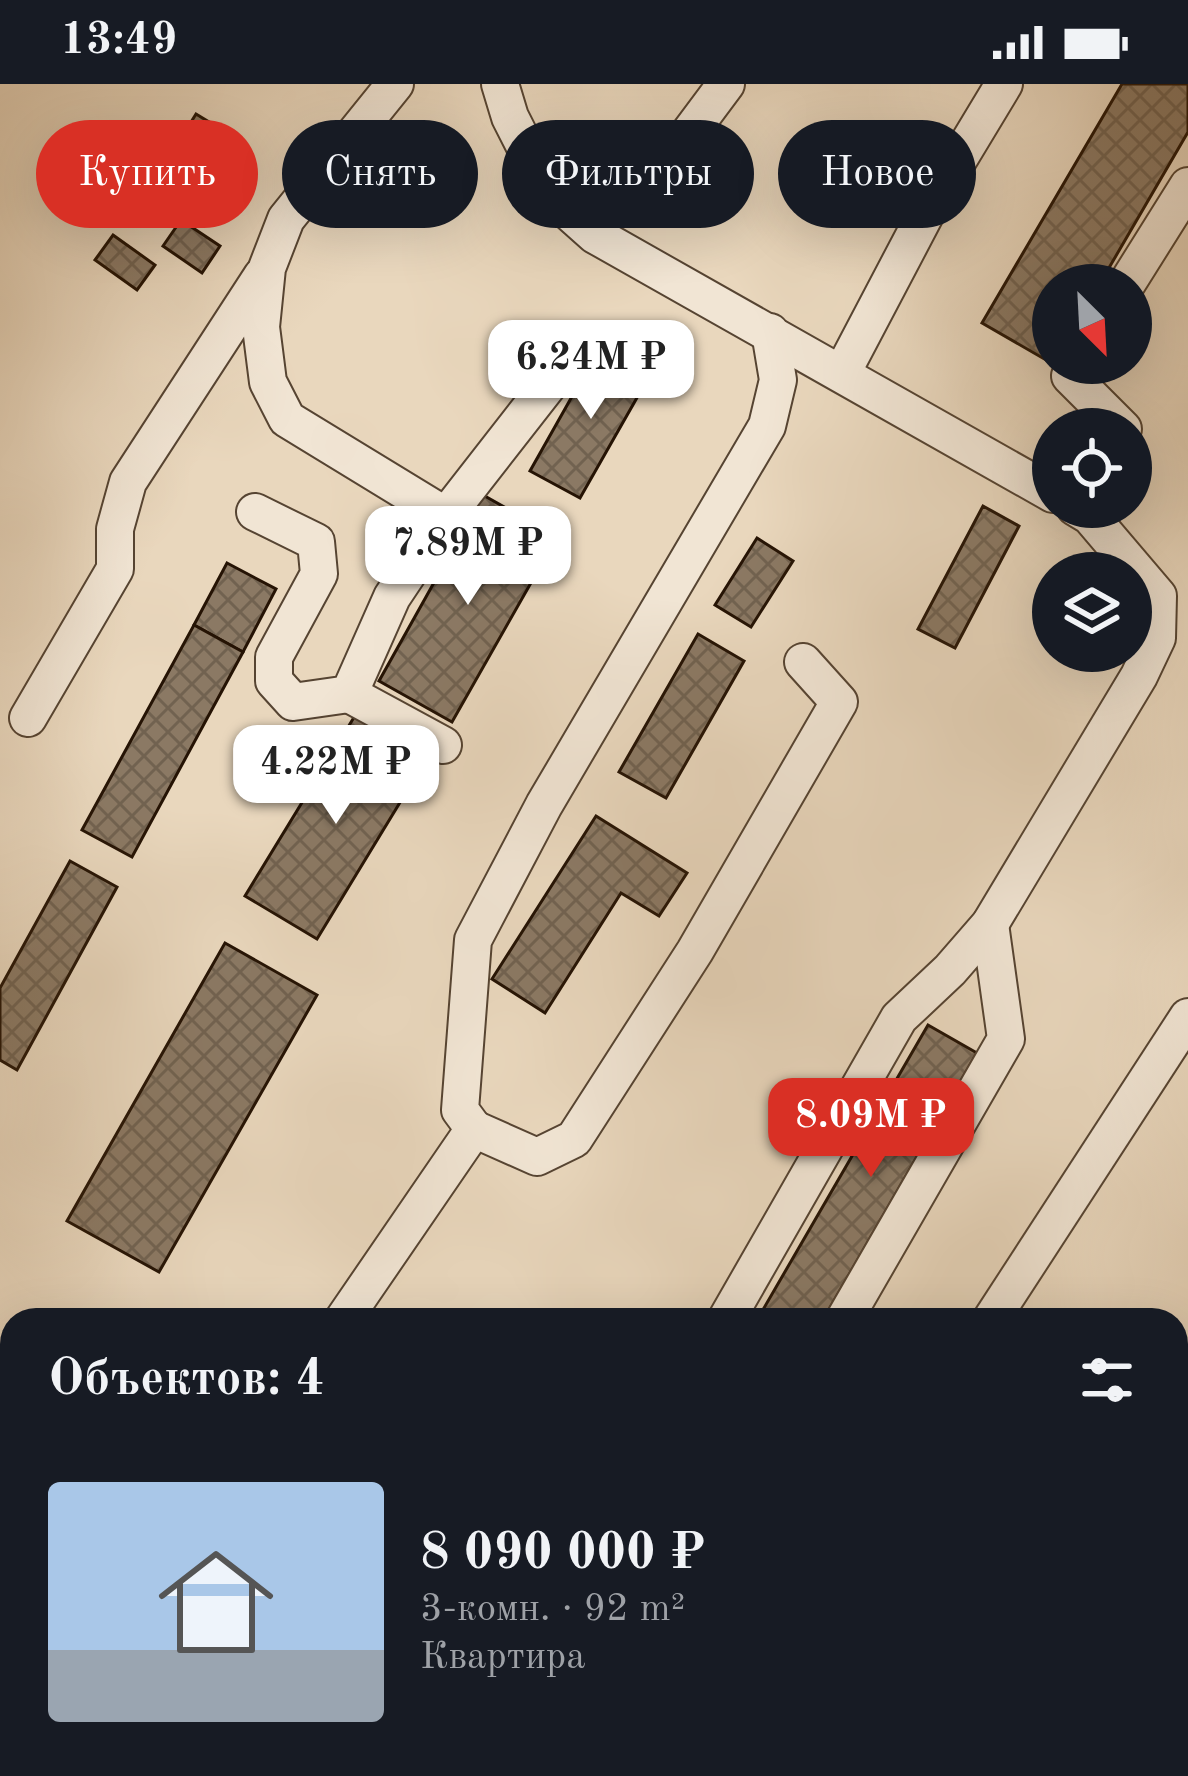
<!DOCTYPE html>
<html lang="ru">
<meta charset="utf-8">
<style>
:root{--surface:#171b24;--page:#242831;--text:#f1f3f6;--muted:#9ea1a6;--line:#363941;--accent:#d93025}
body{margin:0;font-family:"Old Standard TT",serif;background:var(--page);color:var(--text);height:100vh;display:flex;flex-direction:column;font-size:45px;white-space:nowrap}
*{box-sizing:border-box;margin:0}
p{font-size:39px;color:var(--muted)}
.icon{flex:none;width:66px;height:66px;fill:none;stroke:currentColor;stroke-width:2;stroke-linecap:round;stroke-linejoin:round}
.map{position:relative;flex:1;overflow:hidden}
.sheet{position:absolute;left:0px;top:1224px;width:1188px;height:468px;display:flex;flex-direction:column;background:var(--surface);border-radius:36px 36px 0 0;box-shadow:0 12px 48px #0002}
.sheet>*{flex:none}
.banner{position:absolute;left:36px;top:36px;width:1116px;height:108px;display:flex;gap:24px}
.needle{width:78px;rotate:156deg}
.buttons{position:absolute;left:1032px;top:180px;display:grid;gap:24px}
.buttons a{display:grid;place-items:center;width:120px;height:120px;border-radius:50%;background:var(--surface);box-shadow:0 12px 48px #0002;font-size:60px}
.price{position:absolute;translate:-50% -102px;padding:0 27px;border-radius:24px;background:#fff;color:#222;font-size:39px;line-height:78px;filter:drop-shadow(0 3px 6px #0008)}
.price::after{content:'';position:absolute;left:50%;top:72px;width:36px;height:27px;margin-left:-18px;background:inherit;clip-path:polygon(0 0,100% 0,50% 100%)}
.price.on{background:var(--accent);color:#fff}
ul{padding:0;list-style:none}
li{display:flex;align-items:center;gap:36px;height:300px;padding:0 48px}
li+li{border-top:3px solid var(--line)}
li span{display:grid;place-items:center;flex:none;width:336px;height:240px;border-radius:12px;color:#555}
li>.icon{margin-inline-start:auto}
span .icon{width:144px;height:144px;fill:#fffc;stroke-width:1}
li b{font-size:51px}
h2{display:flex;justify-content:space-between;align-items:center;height:144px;padding:0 48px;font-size:51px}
.pill{padding:0 42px;border-radius:54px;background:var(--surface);box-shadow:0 12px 48px #0002;font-size:42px;line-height:108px}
.pill.on{background:var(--accent);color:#fff}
.status{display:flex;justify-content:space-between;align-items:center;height:84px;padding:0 60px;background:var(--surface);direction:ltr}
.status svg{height:33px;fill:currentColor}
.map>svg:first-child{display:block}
.water{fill:#a6947e;stroke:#72604d;stroke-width:3}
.building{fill:url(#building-cross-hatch);stroke:#251304;stroke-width:3}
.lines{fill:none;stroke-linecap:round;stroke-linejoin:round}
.minor-casing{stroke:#564432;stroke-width:40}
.minor{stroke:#f1e5d4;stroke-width:36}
</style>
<div class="status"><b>13:49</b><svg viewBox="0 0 49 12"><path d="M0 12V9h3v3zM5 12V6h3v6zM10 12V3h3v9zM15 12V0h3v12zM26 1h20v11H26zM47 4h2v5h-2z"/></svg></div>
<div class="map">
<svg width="1188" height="1692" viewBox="0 0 1188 1692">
<defs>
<pattern id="building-cross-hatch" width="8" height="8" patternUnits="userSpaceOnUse" patternTransform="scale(3)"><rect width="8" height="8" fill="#8b7964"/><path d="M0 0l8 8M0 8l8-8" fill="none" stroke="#716250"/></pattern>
</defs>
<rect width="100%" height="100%" fill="#e9d7bd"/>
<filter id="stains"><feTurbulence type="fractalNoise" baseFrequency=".00167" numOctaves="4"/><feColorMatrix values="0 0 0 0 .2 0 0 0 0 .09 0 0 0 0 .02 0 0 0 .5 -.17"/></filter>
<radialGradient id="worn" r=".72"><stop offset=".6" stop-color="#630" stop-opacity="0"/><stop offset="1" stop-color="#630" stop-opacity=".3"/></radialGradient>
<g class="water">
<polygon points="0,1523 12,1532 12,1632 0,1624"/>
<polygon points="77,1680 154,1680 145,1692 94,1692"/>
</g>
<g class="building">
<polygon points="1122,0 1188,0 1188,48 1099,201 1053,201 1053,280 982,239"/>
<polygon points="196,30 224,47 185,110 157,93"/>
<polygon points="181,136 220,162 202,189 163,162"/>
<polygon points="113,151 155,181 137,206 95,176"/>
<polygon points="601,261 651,289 580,414 530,387"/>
<polygon points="483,411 557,453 452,638 379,597"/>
<polygon points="983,422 1019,442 955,564 918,545"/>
<polygon points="757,454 793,477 751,543 715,521"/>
<polygon points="227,479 276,505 243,568 194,541"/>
<polygon points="194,541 243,568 132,773 82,746"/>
<polygon points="698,550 744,577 666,714 619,688"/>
<polygon points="356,630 427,674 317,855 245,812"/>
<polygon points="596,732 687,789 659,832 621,809 545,929 492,895"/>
<polygon points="70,777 117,803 17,986 0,976 0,904"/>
<polygon points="225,859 317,911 159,1188 67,1137"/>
<polygon points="928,941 977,969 823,1236 757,1236"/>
</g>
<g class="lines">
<defs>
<g id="minor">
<polyline points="395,0 286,135 267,184 261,243 268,298 287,335 446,432 553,295"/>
<polyline points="500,0 510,33 549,110 595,151 1053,410"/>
<polyline points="685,55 726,0"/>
<polyline points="1126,201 1188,102"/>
<polyline points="1078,279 1070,292 1123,345"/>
<polyline points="842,289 925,131 1004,0"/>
<polyline points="255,428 316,458 319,490 274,573 274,597 293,618 349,610 392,513 446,432"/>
<polyline points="349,610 443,661"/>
<polyline points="28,634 115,485 115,445 128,398 262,192"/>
<polyline points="474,1045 537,1073 574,1055 695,867 839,618 803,578"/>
<polyline points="343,1236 474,1045 460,1026 473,856 544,721 767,342 778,296 770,248"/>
<polyline points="726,1236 899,934 950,886 990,840 1139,592 1157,554 1158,512 1090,432 1075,423"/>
<polyline points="844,1236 1006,955 990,840"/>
<polyline points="991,1236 1188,933"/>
<polyline points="0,1405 12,1414"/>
<polyline points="248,1680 251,1692"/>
</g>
</defs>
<use href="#minor" class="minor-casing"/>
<use href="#minor" class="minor"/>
</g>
<rect width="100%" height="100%" filter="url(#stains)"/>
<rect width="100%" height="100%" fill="url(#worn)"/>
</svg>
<div class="buttons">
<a><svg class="needle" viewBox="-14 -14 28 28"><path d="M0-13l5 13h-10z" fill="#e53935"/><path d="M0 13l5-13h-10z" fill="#9ea1a6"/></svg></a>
<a><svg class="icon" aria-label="locate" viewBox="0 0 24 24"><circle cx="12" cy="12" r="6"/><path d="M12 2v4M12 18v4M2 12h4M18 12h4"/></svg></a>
<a><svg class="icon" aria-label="layers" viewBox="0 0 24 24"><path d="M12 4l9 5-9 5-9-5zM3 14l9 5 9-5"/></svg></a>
</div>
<b class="price" style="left:591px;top:338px">6.24M ₽</b>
<b class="price" style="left:468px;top:524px">7.89M ₽</b>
<b class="price" style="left:336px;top:743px">4.22M ₽</b>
<b class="price on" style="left:871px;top:1096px">8.09M ₽</b>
<div class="banner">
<a class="pill on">Купить</a>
<a class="pill">Снять</a>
<a class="pill">Фильтры</a>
<a class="pill">Новое</a>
</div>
<section class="sheet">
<h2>Объектов: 4<svg class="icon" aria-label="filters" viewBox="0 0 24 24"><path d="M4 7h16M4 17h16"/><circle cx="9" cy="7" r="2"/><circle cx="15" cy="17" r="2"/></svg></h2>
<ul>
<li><span style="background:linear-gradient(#a9c7e8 70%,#9aa5b1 0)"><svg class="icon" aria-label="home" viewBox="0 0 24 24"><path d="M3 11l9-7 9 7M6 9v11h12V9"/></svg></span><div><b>8 090 000 ₽</b><p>3-комн. · 92 m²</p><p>Квартира</p></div></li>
</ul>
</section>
</div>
